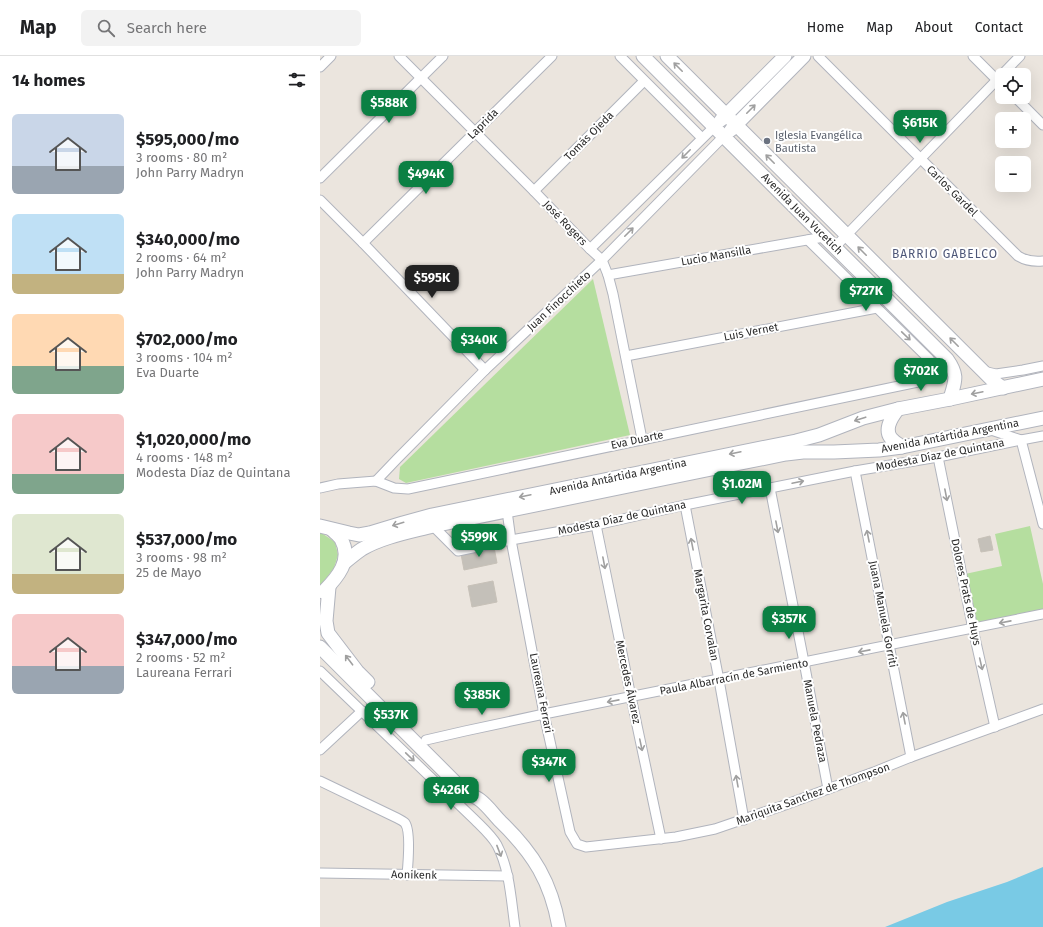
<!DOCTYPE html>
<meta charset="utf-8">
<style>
:root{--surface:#fff;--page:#f2f2f2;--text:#202124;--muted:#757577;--line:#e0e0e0;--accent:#0b8043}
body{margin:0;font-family:"Fira Sans",sans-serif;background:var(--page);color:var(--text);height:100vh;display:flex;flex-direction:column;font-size:15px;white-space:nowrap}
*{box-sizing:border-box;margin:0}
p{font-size:13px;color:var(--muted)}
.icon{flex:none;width:22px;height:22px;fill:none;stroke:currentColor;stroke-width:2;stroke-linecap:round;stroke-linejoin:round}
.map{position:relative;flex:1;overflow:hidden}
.details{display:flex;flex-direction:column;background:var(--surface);width:320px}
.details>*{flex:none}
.buttons{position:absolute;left:675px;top:12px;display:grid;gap:8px}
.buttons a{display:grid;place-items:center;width:36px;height:36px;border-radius:6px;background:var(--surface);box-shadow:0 4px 16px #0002;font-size:20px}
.price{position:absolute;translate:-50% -34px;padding:0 9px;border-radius:8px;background:var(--accent);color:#fff;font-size:13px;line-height:26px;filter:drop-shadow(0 1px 2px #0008)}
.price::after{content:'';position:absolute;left:50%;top:24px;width:12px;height:9px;margin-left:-6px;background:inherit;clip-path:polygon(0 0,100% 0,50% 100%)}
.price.active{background:#222;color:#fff}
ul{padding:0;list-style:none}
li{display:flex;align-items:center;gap:12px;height:100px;padding:0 12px}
li span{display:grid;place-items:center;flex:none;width:112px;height:80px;border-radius:6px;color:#555}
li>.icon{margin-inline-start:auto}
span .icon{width:48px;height:48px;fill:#fffc;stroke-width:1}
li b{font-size:17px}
h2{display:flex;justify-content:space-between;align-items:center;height:48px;padding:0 12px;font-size:17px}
header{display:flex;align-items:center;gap:24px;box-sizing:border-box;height:56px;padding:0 20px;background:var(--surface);border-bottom:1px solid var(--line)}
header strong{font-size:19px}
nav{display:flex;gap:22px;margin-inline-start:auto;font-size:14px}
.search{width:280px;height:36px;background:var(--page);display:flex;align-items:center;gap:10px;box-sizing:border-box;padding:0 14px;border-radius:6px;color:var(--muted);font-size:15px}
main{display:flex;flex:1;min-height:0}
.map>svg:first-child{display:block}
.green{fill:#b5de9f}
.water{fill:#79cae5}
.building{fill:#c4c0b9;stroke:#c7c1b8}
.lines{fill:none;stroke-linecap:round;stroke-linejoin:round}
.street-casing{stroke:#b1b4bd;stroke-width:11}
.secondary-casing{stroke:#b1b4bd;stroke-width:15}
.street{stroke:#fff;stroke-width:9}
.secondary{stroke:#fff;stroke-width:13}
.oneway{stroke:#a0a0a0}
.worship-dot{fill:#6b7280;stroke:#fff;stroke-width:1.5}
.labels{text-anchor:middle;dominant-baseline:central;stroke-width:4;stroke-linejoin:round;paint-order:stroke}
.street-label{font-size:11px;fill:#2b2b2b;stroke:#fff}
.worship-label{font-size:11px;fill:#5b616d;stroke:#fff;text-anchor:start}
.neighbourhood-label{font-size:12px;letter-spacing:1px;fill:#4e5778;stroke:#fff}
</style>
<header>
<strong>Map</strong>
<div class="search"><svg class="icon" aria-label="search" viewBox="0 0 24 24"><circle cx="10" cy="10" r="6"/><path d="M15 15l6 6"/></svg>Search here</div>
<nav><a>Home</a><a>Map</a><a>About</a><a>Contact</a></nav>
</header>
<main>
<section class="details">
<h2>14 homes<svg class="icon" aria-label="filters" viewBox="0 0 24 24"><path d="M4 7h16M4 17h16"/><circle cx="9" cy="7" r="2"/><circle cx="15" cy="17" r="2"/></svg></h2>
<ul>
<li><span style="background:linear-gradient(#c9d6e8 65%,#9aa5b1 0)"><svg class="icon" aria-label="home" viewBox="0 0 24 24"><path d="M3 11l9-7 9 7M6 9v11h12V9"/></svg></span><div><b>$595,000/mo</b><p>3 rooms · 80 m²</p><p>John Parry Madryn</p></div></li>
<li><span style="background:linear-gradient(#bfe0f5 75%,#c2b280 0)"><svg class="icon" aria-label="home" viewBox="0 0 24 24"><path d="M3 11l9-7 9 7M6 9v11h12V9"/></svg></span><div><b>$340,000/mo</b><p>2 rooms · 64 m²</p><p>John Parry Madryn</p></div></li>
<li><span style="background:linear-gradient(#ffd9b3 65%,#7fa58c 0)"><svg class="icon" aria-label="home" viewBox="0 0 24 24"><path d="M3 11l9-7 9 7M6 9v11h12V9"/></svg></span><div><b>$702,000/mo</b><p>3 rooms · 104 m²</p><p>Eva Duarte</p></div></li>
<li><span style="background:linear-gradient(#f6c9c9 75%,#7fa58c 0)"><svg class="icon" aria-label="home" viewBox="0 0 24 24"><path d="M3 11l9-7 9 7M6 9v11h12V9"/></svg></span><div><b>$1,020,000/mo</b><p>4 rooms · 148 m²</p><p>Modesta Díaz de Quintana</p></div></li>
<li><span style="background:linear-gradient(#dfe7d0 75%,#c2b280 0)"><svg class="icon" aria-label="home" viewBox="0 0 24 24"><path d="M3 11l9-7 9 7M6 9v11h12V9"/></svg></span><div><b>$537,000/mo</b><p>3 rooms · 98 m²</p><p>25 de Mayo</p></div></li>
<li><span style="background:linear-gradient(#f6c9c9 65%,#9aa5b1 0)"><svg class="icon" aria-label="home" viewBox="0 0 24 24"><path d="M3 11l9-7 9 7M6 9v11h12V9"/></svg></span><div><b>$347,000/mo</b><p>2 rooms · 52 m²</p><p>Laureana Ferrari</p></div></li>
</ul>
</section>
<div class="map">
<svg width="723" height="871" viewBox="0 0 723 871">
<rect width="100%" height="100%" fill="#ebe5de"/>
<g class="green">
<polygon points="273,223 310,379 86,427 79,423 80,411"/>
<polygon points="710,470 723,528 723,554 656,569 645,518 682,510 675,478"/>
<polygon points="0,476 15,486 18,499 14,512 0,530"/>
</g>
<polygon class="water" points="723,811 723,871 565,871 627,846 687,826"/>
<g class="building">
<polygon points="670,480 673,494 661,496 658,483"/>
<polygon points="174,491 177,507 144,514 141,498"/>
<polygon points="173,525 177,546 152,551 148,530"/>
</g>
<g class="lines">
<defs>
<g id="street">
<polyline points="79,0 214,135 270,193 282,204 288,219 293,238 322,383"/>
<polyline points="300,0 382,82"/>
<path d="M 498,0 L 698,200 C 706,205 713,206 723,205"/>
<polyline points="653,0 682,29"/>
<polyline points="0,11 11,0"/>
<polyline points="695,41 723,69"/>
<polyline points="0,122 123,0"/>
<polyline points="214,135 324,25"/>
<polyline points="0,144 43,187 165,314"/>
<polyline points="488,184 609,303 618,315"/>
<polyline points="43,187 232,0"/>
<polyline points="515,191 700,0"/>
<polyline points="270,193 394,71"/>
<polyline points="288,219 504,181"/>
<polyline points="306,300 557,252"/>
<polyline points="663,315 676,318 703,314 723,310"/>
<polyline points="671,374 701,384 723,380"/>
<polyline points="618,401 653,573 675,671"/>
<polyline points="535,415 591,701"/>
<polyline points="56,425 77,403 165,314 282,204 404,80"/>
<path d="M 0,432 L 18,428 L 56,425 L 74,432 L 88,433 L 598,326 C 614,320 617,317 627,303"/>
<polyline points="450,432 484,606 508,733"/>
<polyline points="365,449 399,624 424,764"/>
<polyline points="187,455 191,484 224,658 250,776 257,788 266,791 356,781 395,773 462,750 554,716 591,701 723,653"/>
<polyline points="276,469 311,641 341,783"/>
<polyline points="113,470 138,495 191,484 276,469 365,449 535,415 618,401 701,384 723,468"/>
<path d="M 0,615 L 155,764 C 162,771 172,780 177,789 C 190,814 191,844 195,871"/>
<polyline points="106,684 145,675 224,658 723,558"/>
<polyline points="0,694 42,655"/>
<path d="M 0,725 L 77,762 C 79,763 83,765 85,767 C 91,775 88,808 87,819"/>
<polyline points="0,817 188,820"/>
</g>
<g id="secondary">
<path d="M 323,0 L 627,303 C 639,320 635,325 630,343"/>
<polyline points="347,0 663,315 672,324 683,332"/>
<polyline points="401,64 465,0"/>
<polyline points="411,74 484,0"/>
<path d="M 578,353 C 571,362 562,376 574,385 C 576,387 580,389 582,391"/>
<polyline points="0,470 29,477 39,479 50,477 83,467 112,459 476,385 499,379 543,362 578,353 630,343 723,323"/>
<path d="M 24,507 C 30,502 36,497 42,493 C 62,481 90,476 113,470 L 411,409 L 466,398 L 483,396 L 514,396 L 559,394 L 582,391 L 723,362"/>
<polyline points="9,531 6,565 8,577 37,615 48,626"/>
<path d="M 3,536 C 17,522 33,504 21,483 C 19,480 15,477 12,474"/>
<path d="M 0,591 L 146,737 C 151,739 156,741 160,744 C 168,750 174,759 181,766 C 214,798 231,826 239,871"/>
</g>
</defs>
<use href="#street" class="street-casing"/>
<use href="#secondary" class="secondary-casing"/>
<use href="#street" class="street"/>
<use href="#secondary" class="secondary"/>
</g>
<defs><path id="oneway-shaft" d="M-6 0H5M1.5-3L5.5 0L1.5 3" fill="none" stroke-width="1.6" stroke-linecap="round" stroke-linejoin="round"/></defs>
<g class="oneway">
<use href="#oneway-shaft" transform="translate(358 11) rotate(-135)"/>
<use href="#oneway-shaft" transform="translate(431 53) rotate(-45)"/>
<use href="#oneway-shaft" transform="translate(366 98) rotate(135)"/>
<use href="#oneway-shaft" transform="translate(450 103) rotate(-135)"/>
<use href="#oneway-shaft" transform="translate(309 176) rotate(-45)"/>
<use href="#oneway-shaft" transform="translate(542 195) rotate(-135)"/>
<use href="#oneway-shaft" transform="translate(586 280) rotate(44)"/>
<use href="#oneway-shaft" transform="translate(634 286) rotate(-135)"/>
<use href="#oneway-shaft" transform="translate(657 337) rotate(168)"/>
<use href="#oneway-shaft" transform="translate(540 363) rotate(162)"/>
<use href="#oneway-shaft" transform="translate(415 397) rotate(168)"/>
<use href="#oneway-shaft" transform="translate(478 426) rotate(-12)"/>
<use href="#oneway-shaft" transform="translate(626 439) rotate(79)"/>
<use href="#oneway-shaft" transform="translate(205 440) rotate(168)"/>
<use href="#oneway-shaft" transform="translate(78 468) rotate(163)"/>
<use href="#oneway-shaft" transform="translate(457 471) rotate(79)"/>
<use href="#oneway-shaft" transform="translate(548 480) rotate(-101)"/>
<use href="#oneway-shaft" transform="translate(372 488) rotate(-101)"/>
<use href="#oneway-shaft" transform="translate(284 507) rotate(79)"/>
<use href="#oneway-shaft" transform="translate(685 566) rotate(169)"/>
<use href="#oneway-shaft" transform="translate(544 595) rotate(169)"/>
<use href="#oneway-shaft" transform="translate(29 604) rotate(-127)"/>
<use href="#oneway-shaft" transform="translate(661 608) rotate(77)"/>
<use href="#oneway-shaft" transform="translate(293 645) rotate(169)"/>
<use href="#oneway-shaft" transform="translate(584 662) rotate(-101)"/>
<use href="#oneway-shaft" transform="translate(321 689) rotate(78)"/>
<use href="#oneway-shaft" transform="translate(90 701) rotate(44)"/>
<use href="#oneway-shaft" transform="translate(417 725) rotate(-100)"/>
<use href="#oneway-shaft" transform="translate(179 795) rotate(69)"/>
</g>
<circle class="worship-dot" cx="447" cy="85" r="4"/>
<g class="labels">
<g class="street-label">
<text transform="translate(163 68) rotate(-45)">Laprida</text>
<text transform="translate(269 80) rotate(-45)">Tomás Ojeda</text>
<text transform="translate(632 135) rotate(45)">Carlos Gardel</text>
<text transform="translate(482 158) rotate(45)">Avenida Juan Vucetich</text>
<text transform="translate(245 167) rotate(46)">José Rogers</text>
<text transform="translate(396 200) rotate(-10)">Lucio Mansilla</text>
<text transform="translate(239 245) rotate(-43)">Juan Finocchieto</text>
<text transform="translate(431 276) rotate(-11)">Luis Vernet</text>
<text transform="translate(630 380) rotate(-11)">Avenida Antártida Argentina</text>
<text transform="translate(317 384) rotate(-12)">Eva Duarte</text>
<text transform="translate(620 399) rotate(-11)">Modesta Díaz de Quintana</text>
<text transform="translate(298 421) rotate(-12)">Avenida Antártida Argentina</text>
<text transform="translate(302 462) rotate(-12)">Modesta Díaz de Quintana</text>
<text transform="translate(646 536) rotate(78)">Dolores Prats de Huys</text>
<text transform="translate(563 558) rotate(79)">Juana Manuela Gorriti</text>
<text transform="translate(386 559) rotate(79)">Margarita Corvalan</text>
<text transform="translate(414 621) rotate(-11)">Paula Albarracín de Sarmiento</text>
<text transform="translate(308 626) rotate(78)">Mercedes Álvarez</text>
<text transform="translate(221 637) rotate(79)">Laureana Ferrari</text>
<text transform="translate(495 665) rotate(79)">Manuela Pedraza</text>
<text transform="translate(493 738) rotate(-20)">Mariquita Sanchez de Thompson</text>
<text transform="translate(94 819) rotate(1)">Aonikenk</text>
</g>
<g class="worship-label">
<text x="455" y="79">Iglesia Evangélica<tspan x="455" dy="13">Bautista</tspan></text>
</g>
<g class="neighbourhood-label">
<text x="625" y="198">BARRIO GABELCO</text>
</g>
</g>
</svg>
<div class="buttons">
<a><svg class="icon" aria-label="locate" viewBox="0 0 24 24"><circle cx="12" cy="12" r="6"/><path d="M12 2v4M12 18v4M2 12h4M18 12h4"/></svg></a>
<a>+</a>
<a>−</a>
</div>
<b class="price" style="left:69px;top:68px">$588K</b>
<b class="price" style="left:600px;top:88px">$615K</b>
<b class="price" style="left:106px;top:139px">$494K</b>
<b class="price active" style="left:112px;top:243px">$595K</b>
<b class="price" style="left:546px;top:256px">$727K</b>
<b class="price" style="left:159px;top:305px">$340K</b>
<b class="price" style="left:601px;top:336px">$702K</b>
<b class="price" style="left:422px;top:449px">$1.02M</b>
<b class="price" style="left:159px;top:502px">$599K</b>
<b class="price" style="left:469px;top:584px">$357K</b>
<b class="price" style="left:162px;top:660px">$385K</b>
<b class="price" style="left:71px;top:680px">$537K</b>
<b class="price" style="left:229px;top:727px">$347K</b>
<b class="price" style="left:131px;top:755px">$426K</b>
</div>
</main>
